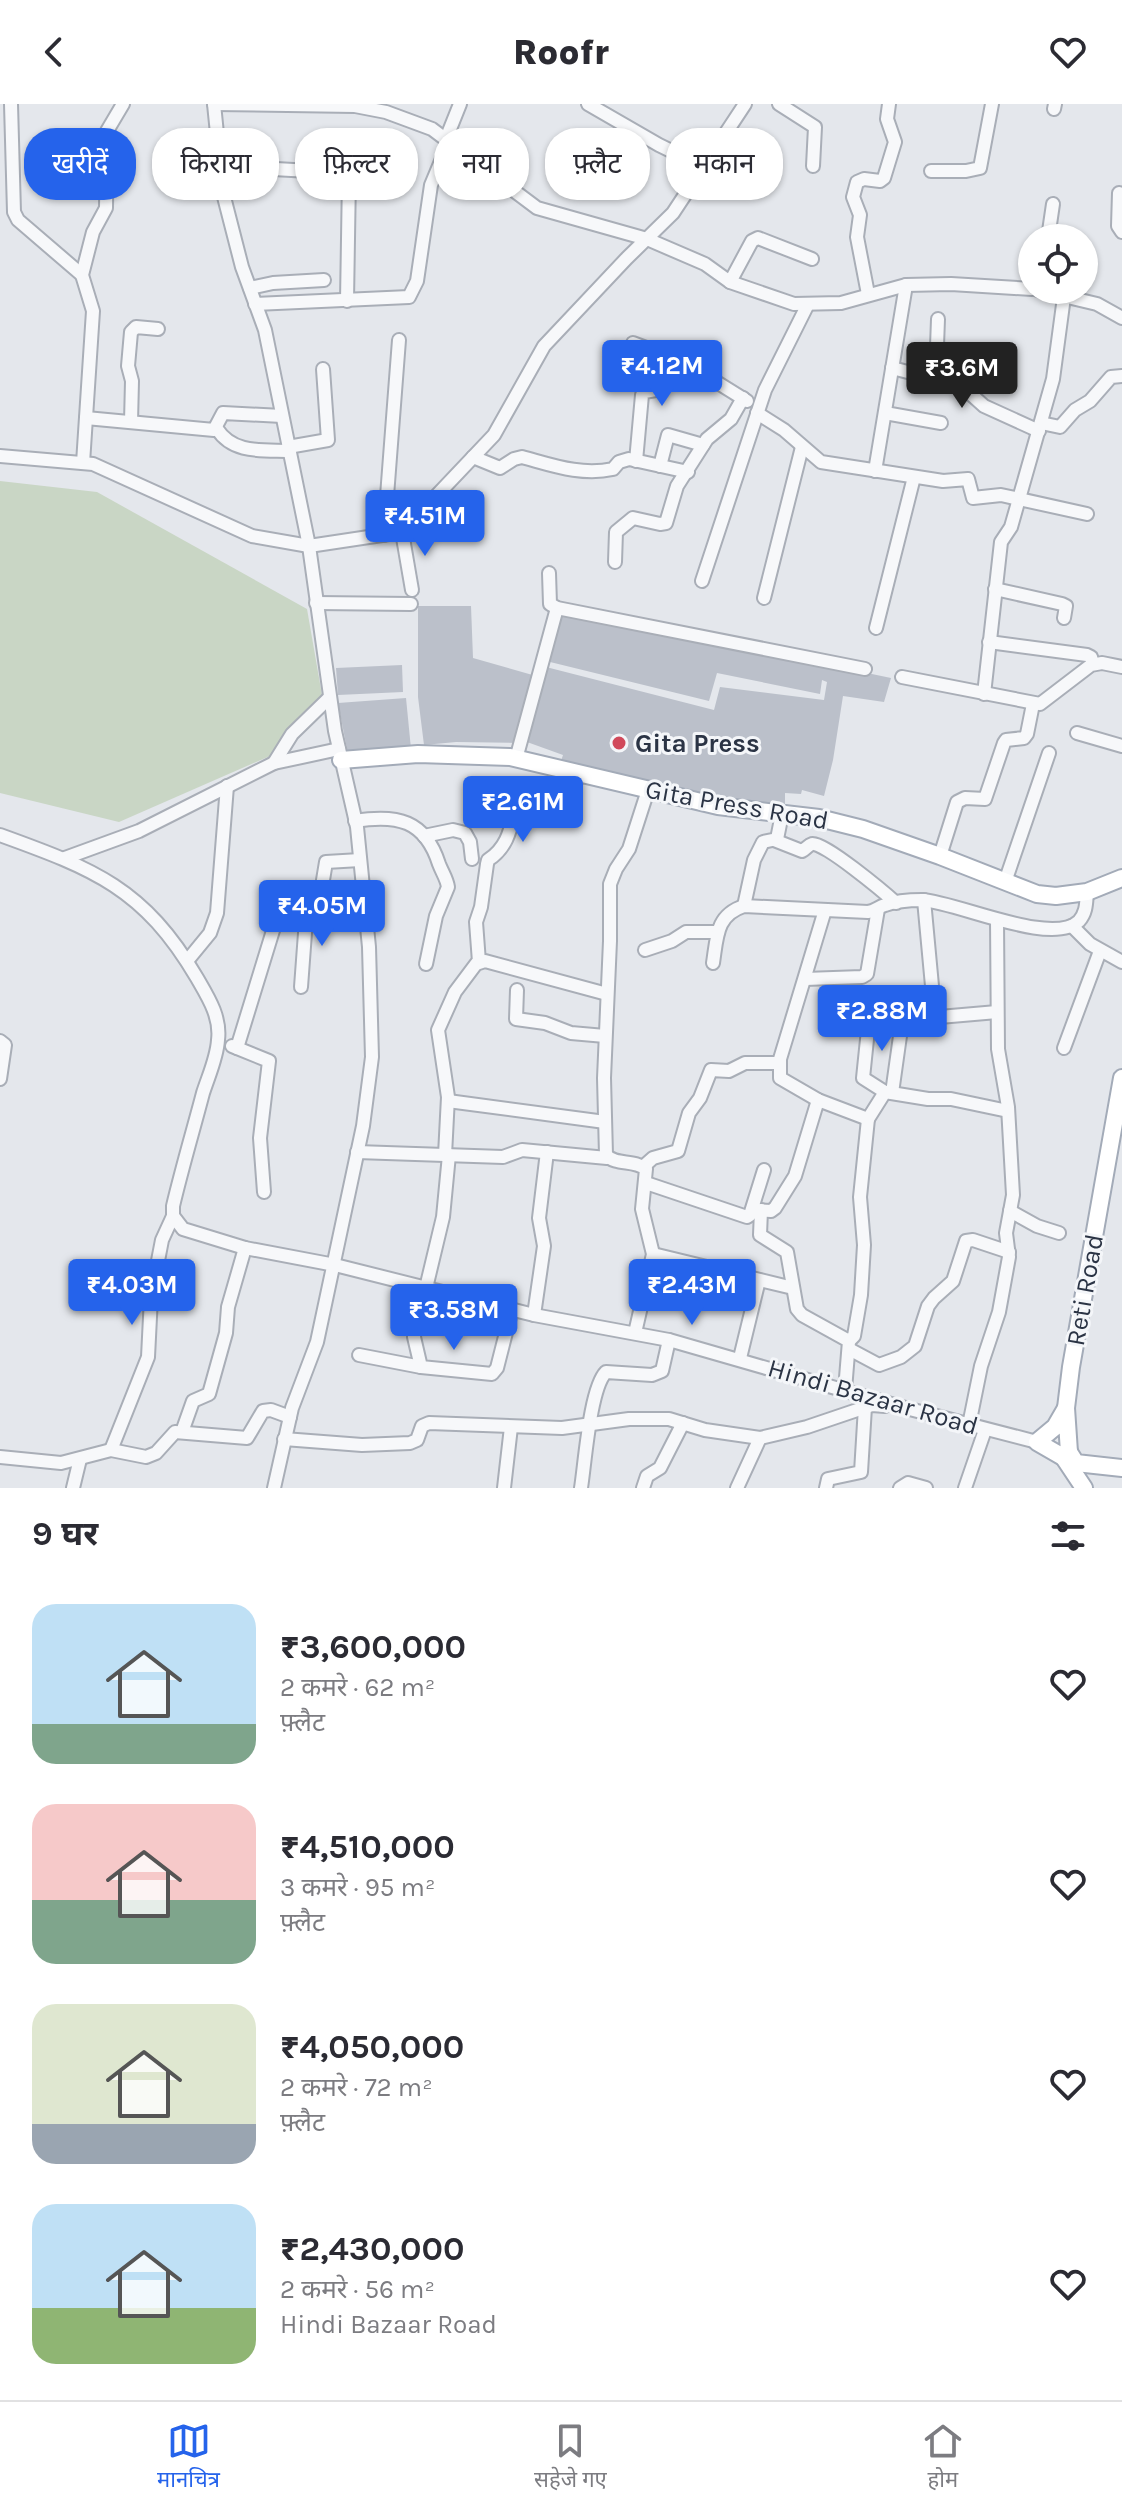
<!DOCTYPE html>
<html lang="hi">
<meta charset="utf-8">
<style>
:root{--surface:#fff;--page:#f7f7f7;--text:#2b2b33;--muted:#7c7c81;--line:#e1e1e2;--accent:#2563eb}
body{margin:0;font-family:Karla,"Noto Sans Devanagari",sans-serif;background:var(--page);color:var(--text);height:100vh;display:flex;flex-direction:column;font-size:30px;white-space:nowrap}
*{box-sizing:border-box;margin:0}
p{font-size:26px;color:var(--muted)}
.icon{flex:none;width:44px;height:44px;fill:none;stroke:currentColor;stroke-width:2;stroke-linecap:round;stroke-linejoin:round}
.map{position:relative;height:1384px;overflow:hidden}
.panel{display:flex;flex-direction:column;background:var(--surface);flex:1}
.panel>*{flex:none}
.hud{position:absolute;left:24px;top:24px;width:1074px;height:72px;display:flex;gap:16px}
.fabs{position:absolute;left:1018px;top:120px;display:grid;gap:16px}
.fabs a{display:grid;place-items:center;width:80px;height:80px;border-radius:50%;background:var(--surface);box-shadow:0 2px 6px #0004;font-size:40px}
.price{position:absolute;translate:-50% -68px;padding:0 18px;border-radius:8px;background:var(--accent);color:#fff;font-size:26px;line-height:52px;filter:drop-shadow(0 2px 4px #0008)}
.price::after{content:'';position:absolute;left:50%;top:48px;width:24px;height:18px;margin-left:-12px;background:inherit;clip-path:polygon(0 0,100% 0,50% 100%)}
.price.selected{background:#222;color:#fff}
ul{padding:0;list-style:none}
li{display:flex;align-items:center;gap:24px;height:200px;padding:0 32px}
li span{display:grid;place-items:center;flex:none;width:224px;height:160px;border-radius:24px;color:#555}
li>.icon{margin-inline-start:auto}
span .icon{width:96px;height:96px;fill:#fffc;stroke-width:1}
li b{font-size:34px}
h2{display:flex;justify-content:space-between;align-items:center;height:96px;padding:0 32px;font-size:34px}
.pill{padding:0 28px;border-radius:32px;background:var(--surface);box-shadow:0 2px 6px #0004;font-size:28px;line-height:72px}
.pill.selected{background:var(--accent);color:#fff}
header{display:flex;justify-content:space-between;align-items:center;height:104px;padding:0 32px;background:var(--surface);font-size:36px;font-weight:800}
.menu{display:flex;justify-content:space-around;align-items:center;height:112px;border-top:2px solid var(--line);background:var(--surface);font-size:22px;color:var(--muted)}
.menu a{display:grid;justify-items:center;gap:4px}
.menu .selected{color:var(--accent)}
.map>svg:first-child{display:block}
.green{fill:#c9d6c5}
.building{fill:#bbc0ca}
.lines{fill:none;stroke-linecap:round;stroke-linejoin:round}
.minor-casing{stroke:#a9aeb7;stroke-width:16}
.major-casing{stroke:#a3abb8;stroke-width:20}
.minor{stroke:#f7f8fa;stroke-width:12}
.major{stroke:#fff;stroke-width:16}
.poi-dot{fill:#d1495b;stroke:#f4f6f9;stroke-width:3}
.labels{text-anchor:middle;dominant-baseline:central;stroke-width:6;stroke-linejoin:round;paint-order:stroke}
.poi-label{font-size:26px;font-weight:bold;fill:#2b3445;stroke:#f4f6f9;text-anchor:start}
.street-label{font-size:26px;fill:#2b3445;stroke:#f4f6f9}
</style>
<header><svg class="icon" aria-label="back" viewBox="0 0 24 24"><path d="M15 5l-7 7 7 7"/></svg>Roofr<svg class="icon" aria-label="heart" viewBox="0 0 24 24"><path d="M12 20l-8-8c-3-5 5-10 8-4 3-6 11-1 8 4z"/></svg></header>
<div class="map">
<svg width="1122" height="1384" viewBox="0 0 1122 1384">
<rect width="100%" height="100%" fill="#e4e7ec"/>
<polygon class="green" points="0,377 97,388 307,505 322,591 279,648 119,718 0,689"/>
<g class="building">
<polygon points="418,502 471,502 473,554 536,572 518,639 456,638 424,641 418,593"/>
<polygon points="559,509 581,509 891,574 884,598 843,592 833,656 824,692 802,686 801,690 785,689 785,700 729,698 561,657 563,651 527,638 546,563 714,606 720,583 824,596 827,578 822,576 820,590 717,569 709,597 546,557"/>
<polygon points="402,561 403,588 338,591 336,564"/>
<polygon points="406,594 411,645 348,650 338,599"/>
</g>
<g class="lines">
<defs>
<g id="minor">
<polyline points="11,0 14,108 18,116 82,171"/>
<polyline points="214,0 223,89 242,163 265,226 309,442 335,627 357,723 369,843 372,953 363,1022 317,1238 292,1304 274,1384"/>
<polyline points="214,0 355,2 386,8 432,25 537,104 647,135 705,160 730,178 794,200 841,199 906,181 951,180 1032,185"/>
<polyline points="588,0 659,41 704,63"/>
<polyline points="779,0 815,23 813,62"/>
<polyline points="1054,5 1055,0"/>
<polyline points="446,35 460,0"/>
<polyline points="220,62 347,69 349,73 347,197"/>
<polyline points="931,67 966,67 980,64 992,0"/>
<polyline points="1119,89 1118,122 1122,128"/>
<polyline points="1048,134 1053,100"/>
<polyline points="730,178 752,137 758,134 812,155"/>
<polyline points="250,184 273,179 324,176"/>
<polyline points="1038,186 1097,200 1122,214"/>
<polyline points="868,190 857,133 860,111 853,93 857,78 864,75 880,77 884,74 895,38 887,15 889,0"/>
<polyline points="255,200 409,193 417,177 431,81 449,38"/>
<polyline points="938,215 937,242 943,277"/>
<polyline points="633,239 686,259 747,297"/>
<polyline points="892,264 955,280 964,284 984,302 1039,327"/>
<polyline points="757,309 784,326 821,358 943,377 968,375 973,394 1001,391 1087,410"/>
<polyline points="885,309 941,319"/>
<polyline points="86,314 214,326 223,309 282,312"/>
<polyline points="131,318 132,277 128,262 131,228 136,223 158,225"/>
<polyline points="1041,319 1060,323 1075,306 1090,297 1111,273 1122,272"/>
<path d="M 217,325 C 233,350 262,346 289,347"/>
<polyline points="288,343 328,336 323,265"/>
<polyline points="0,352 93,360 252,432 309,442 402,428 494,331 544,242 627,154 673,109 745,0"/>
<path d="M 473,353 L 500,364 L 514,355 L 522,353 C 552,361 581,372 613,365 L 619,358 L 629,355 L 688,368"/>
<polyline points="636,357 642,291 644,288 662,285 671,253"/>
<polyline points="83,359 93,207 82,171 93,128 106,104 107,27 123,0"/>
<polyline points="660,362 668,331 703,341"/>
<polyline points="875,367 906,181"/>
<polyline points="402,428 412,486"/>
<polyline points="384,431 399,236"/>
<polyline points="615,458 616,428 633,414 660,420 666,419 677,382 707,335 731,315 743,294"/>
<polyline points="549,469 550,500 557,504 865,565"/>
<polyline points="702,477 765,286 807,202"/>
<polyline points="995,485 1062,500 1066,502 1064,514"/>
<polyline points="764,494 802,343"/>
<polyline points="316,499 411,500"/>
<polyline points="876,524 914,373"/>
<polyline points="989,538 1087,551 1091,553 1093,560"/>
<polyline points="902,573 1040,600 1091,561 1102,559 1122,563"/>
<polyline points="984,590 1001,438 1011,423 1053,275 1064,193"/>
<polyline points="1077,629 1122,642"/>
<polyline points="516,655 557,504"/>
<polyline points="274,659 292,630 329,594"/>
<path d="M 355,717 C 397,710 425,716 439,760 C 442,768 447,775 448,783 L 436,812 L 426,860"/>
<path d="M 0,731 C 94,765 144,784 197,874 C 208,893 221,913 218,936 C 217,954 208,973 203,989 C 193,1027 182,1064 173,1102 L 173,1112 L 183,1125 L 245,1144 L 335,1161 L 534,1211 L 669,1236 L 898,1302 L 1037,1338"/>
<polyline points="424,732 453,726 465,729 470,738 472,755"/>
<path d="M 774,736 L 802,747 C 806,745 808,741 812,740 C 823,737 885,789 896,799"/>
<polyline points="940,752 957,698 965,694 985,695 1004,639 1006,636 1024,634 1027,630 1033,600"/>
<polyline points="65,754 139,727 274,659 339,645"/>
<polyline points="1005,778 1049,649"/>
<polyline points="924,796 935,914"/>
<polyline points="744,802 754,756 763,738 777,735 782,710"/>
<polyline points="825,806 780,955 780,974 818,996 868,1015 885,988 928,995 951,995 1008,1007"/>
<polyline points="1072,822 1090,840 1122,858"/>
<polyline points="645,846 672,837 686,828 718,828"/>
<polyline points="187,857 210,829 217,809 227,682"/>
<path d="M 479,858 L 476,818 L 481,803 L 487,760 L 488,756 C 510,742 511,720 518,696 L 525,693 L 566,705 L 579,669"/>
<path d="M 713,859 C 717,833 716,811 744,802 L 868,808 C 875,807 878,803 885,801 C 896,797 910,796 922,796 C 957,798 1052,843 1079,817 C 1087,808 1086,798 1087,788"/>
<polyline points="805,875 862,873 867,870 878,805"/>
<polyline points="301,883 307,802"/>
<polyline points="517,886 516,915 545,919 571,929 605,932"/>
<polyline points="869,916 863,974 885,988"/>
<polyline points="0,937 5,941 0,975"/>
<polyline points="232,942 269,957 260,1034 264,1088"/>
<polyline points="237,944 279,807 282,804 302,804 312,796 320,794 326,758 360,756"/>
<polyline points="1064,944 1100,847"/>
<polyline points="892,989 901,925 905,916 997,908"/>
<polyline points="448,997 605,1018"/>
<polyline points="357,1048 503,1053 522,1046 607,1054"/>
<polyline points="445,1051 448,993 438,926 455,888 476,860 485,857 607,890"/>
<polyline points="644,1062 653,1054 678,1047 689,1009 700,994 711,966 729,967 745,959 780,959"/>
<polyline points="646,1079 747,1113 750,1111 764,1066"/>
<polyline points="756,1106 771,1107 775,1104 795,1072 818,996"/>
<polyline points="761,1106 760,1131 787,1148 797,1205 802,1211 849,1237 845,1286"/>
<polyline points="1010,1107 1037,1122 1059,1129"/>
<polyline points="653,1150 793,1184"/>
<polyline points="420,1183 414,1233 421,1263 492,1270 497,1264 512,1205"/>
<polyline points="426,1184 443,1113 449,1051"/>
<polyline points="534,1211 544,1142 539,1114 547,1048"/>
<path d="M 635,1229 L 653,1150 L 642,1105 L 646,1065 C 634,1055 616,1062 606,1051 L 604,974 L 610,837 L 610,780 L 616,765 L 629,745 L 648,686"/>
<polyline points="849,1237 854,1232 861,1191 864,1141 860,1093 868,1015"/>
<polyline points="849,1245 879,1261 901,1253 915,1242 928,1202 934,1194 953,1177 966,1137 973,1136 1009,1148"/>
<polyline points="359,1251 421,1263"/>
<polyline points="740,1254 759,1176"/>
<polyline points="969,1321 981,1262 999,1208 1009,1153 1006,1129 1013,1091 1008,1003 998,945 997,816"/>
<polyline points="182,1328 193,1297 209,1290 226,1229 228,1203 245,1144"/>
<polyline points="284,1335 362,1341 410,1339 417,1336 422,1322 429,1319 562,1324 629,1315 669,1315 705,1326 760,1334"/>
<polyline points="111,1346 148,1253 151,1193 162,1136 173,1112"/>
<polyline points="0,1353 61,1359 111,1346 146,1353 156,1349 175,1328 247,1334 263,1307 271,1306 290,1313"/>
<polyline points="73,1384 80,1355"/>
<polyline points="504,1384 511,1323"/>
<path d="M 581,1384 C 585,1359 590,1284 606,1268 L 652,1271 L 662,1267 L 669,1236"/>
<polyline points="643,1384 647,1372 660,1364 683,1319"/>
<polyline points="737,1384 760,1334 807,1323 872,1301 885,1302"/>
<polyline points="826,1384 828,1375 861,1368 865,1303"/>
<polyline points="900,1384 908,1379 926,1384"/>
<polyline points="965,1384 985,1326"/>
</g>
<g id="major">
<polyline points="341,656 418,650 510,653 718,702 819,714 863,725 940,752 1037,790 1056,792 1087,788 1122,774"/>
<polyline points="1066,1304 1071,1263 1122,974"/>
<polygon points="1066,1304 1069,1348 1063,1353 1037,1338 1055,1323"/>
<polyline points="1069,1348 1076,1359 1122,1364"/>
<polyline points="1064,1354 1084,1384"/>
</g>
</defs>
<use href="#minor" class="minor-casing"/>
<use href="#major" class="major-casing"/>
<use href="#minor" class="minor"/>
<use href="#major" class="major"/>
</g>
<circle class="poi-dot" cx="619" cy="639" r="8"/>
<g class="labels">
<g class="poi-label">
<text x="635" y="639">Gita Press</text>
</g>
<g class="street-label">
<text transform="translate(737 701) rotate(10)">Gita Press Road</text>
<text transform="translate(1085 1186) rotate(-80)">Reti Road</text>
<text transform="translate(873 1293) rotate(16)">Hindi Bazaar Road</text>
</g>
</g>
</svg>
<div class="fabs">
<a><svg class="icon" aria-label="locate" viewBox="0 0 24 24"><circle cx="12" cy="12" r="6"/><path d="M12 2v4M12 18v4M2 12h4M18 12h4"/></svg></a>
</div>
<b class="price" style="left:662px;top:304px">₹4.12M</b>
<b class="price selected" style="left:962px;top:306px">₹3.6M</b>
<b class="price" style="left:425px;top:454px">₹4.51M</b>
<b class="price" style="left:523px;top:740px">₹2.61M</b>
<b class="price" style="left:322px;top:844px">₹4.05M</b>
<b class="price" style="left:882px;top:949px">₹2.88M</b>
<b class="price" style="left:132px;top:1223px">₹4.03M</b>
<b class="price" style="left:692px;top:1223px">₹2.43M</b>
<b class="price" style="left:454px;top:1248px">₹3.58M</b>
<div class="hud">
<a class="pill selected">खरीदें</a>
<a class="pill">किराया</a>
<a class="pill">फ़िल्टर</a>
<a class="pill">नया</a>
<a class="pill">फ़्लैट</a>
<a class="pill">मकान</a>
</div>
</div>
<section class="panel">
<h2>9 घर<svg class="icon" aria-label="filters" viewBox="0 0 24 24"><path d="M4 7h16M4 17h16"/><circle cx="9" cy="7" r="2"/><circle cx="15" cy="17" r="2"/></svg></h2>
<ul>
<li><span style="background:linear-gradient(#bfe0f5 75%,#7fa58c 0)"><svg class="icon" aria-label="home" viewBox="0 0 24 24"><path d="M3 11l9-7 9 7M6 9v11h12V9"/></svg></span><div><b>₹3,600,000</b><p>2 कमरे · 62 m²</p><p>फ़्लैट</p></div><svg class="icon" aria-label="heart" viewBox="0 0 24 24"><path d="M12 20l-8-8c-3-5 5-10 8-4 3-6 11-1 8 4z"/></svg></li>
<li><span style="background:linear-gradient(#f6c9c9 60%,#7fa58c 0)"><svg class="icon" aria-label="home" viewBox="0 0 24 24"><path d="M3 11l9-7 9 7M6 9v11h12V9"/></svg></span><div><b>₹4,510,000</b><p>3 कमरे · 95 m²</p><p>फ़्लैट</p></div><svg class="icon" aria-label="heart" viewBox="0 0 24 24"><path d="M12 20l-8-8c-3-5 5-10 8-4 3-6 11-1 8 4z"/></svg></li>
<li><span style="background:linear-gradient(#dfe7d0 75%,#9aa5b1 0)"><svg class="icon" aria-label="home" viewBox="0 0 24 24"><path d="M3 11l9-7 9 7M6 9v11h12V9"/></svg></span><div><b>₹4,050,000</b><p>2 कमरे · 72 m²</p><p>फ़्लैट</p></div><svg class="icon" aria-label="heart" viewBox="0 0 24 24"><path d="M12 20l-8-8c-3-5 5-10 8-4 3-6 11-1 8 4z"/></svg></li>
<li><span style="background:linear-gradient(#bfe0f5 65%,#8fb573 0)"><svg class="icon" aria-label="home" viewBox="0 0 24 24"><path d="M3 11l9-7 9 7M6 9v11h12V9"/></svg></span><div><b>₹2,430,000</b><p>2 कमरे · 56 m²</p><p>Hindi Bazaar Road</p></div><svg class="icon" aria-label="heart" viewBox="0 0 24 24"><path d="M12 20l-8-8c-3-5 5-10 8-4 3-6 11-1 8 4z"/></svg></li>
</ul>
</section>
<nav class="menu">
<a class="selected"><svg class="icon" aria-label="map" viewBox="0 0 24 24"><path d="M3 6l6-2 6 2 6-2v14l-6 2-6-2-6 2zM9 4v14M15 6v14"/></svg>मानचित्र</a>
<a><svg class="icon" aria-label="saved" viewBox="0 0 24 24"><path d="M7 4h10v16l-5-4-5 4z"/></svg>सहेजे गए</a>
<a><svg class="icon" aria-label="home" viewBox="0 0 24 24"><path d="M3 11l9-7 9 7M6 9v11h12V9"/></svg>होम</a>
</nav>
